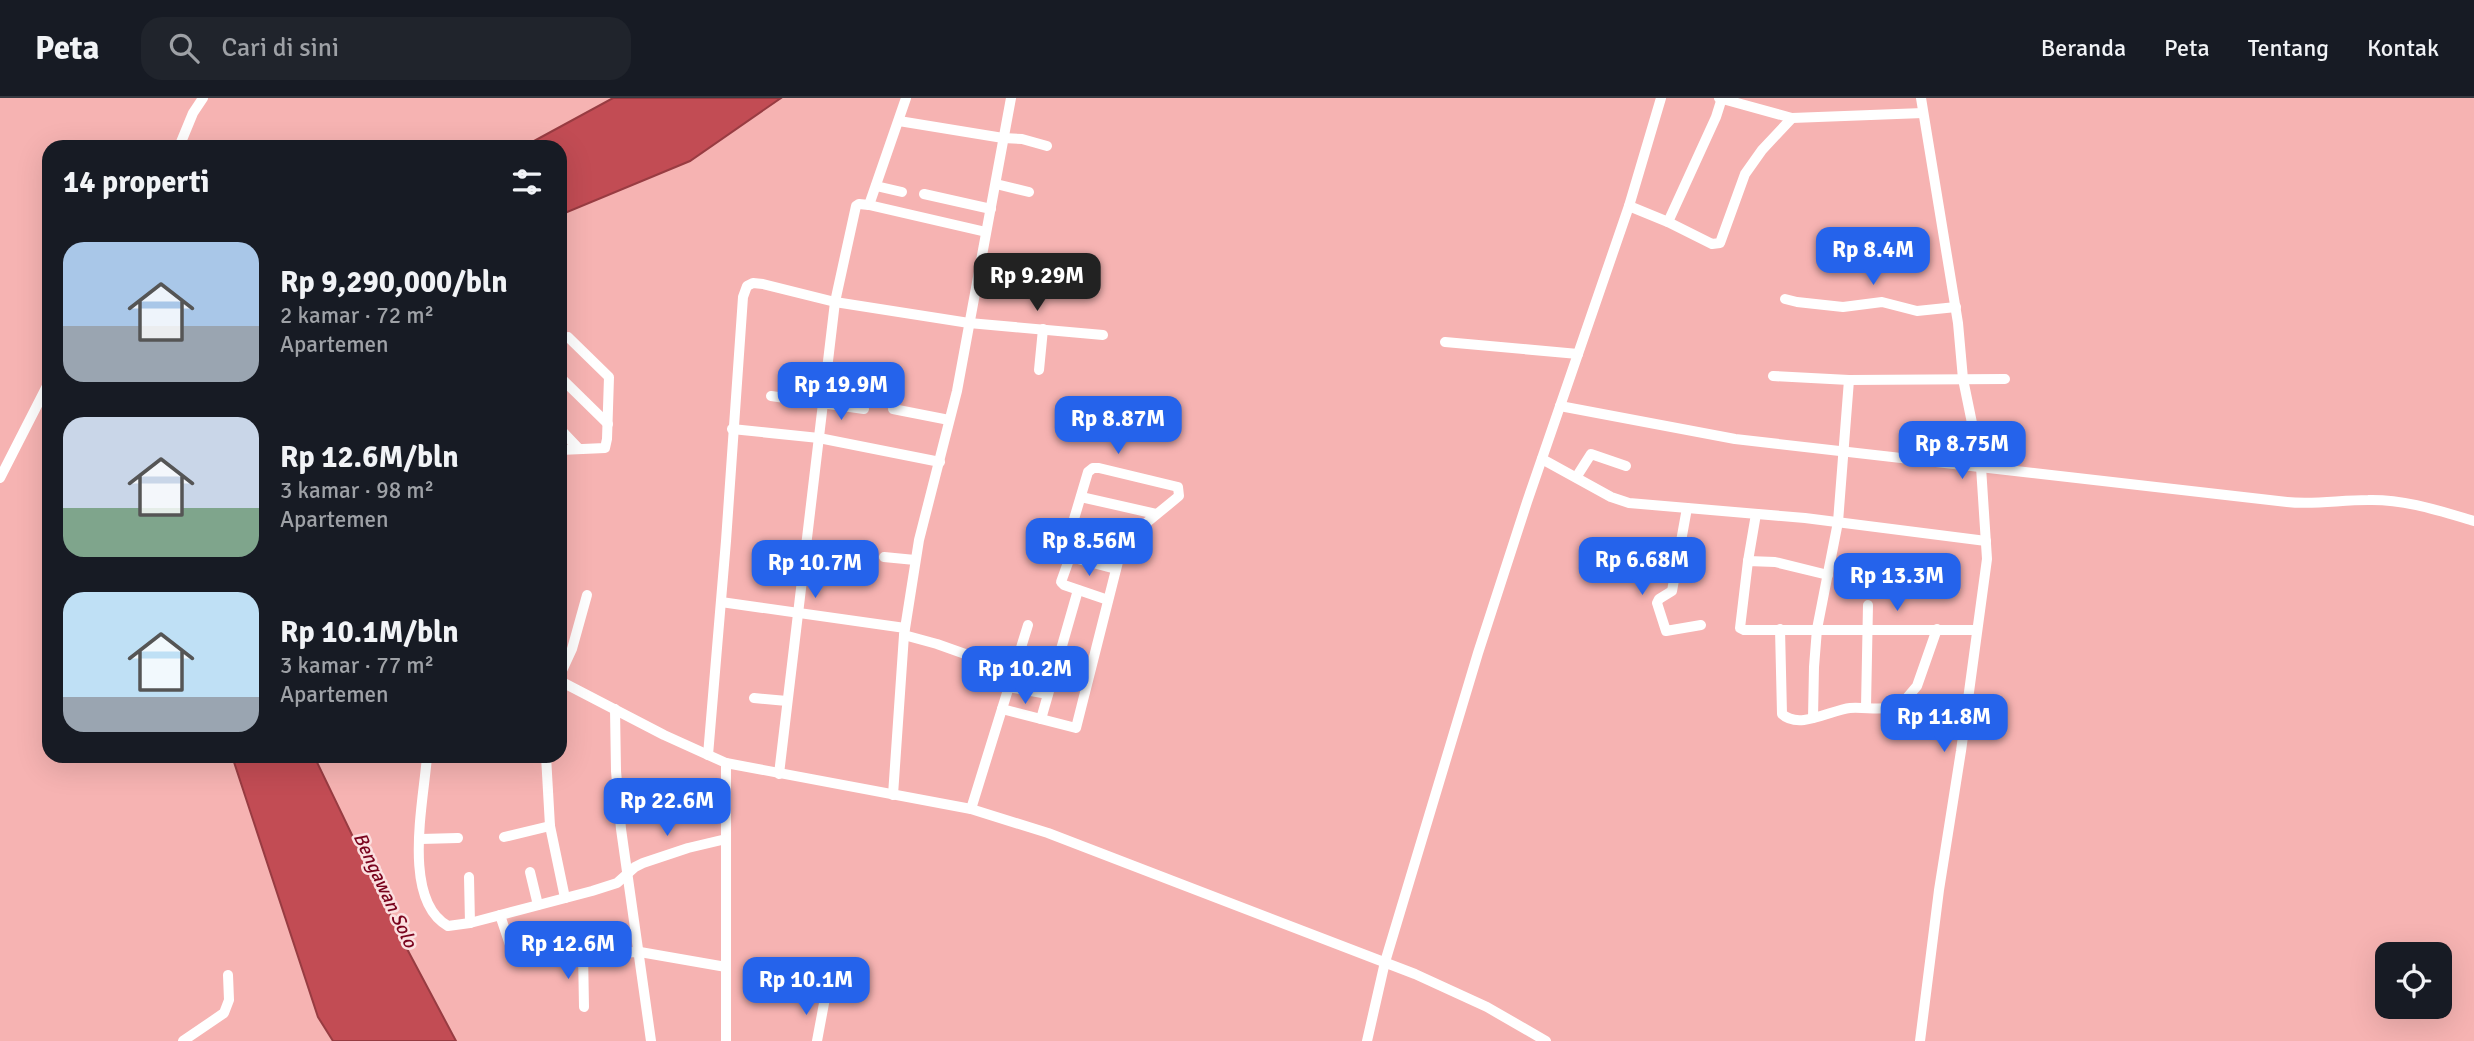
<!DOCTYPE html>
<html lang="id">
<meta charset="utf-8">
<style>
:root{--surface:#171b24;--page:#20242c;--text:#f1f3f6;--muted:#9ea1a6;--line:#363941;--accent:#2563eb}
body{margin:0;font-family:Signika,sans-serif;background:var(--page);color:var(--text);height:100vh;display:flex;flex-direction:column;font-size:26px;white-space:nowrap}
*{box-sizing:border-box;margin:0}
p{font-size:23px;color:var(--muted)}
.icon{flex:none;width:38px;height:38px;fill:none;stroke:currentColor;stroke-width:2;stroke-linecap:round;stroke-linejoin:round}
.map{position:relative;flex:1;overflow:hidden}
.side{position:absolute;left:42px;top:42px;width:525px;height:623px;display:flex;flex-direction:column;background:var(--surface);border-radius:21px;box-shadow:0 7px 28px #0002}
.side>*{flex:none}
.fabs{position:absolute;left:2375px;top:844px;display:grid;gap:14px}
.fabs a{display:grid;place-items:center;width:77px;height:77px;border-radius:14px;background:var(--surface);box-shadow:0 7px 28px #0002;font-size:35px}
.price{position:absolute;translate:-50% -60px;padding:0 16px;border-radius:14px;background:var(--accent);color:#fff;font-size:23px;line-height:46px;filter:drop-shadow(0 2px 4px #0008)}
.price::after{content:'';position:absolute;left:50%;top:42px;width:21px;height:16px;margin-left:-10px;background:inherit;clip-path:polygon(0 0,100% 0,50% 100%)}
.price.on{background:#222;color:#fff}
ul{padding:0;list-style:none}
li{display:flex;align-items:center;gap:21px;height:175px;padding:0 21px}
li span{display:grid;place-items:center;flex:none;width:196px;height:140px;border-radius:21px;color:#555}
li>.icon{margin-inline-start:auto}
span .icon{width:84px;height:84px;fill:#fffc;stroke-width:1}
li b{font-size:30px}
h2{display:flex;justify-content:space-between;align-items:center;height:84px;padding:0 21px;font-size:30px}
header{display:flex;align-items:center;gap:42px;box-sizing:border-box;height:98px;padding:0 35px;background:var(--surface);border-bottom:2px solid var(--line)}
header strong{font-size:33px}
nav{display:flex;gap:38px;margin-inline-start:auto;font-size:24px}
.search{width:490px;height:63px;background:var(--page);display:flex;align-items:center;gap:18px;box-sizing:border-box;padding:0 24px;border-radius:21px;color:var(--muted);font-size:26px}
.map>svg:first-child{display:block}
.water{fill:#c24c54;stroke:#983c42;stroke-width:2}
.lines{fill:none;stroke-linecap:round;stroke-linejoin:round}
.minor{stroke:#fff;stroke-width:10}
.labels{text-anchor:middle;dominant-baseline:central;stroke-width:5;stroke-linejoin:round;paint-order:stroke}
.water-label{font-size:19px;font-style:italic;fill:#79031d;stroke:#fbe0e0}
</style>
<header>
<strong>Peta</strong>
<div class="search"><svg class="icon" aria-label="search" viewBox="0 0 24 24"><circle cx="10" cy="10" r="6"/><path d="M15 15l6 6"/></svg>Cari di sini</div>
<nav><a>Beranda</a><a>Peta</a><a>Tentang</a><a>Kontak</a></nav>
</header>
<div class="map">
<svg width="2474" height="943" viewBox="0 0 2474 943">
<rect width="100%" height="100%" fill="#f6b3b2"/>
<g class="water">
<polygon points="613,0 781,0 690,63 560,117 560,49 523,49"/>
<polygon points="232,658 314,658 406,849 456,943 333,943 318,919"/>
</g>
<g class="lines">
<g class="minor">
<polyline points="1719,0 1792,20 1923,15"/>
<polyline points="899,23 1003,40 1022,41 1047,48"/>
<polyline points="179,49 193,15 203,0"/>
<polyline points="996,86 1029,94"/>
<polyline points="876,88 902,94"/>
<polyline points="924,96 991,111"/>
<polyline points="869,107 906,0"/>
<polyline points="1629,108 1668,124 1712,146 1720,145 1745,76 1762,52 1792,20"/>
<polyline points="1668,124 1716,19 1722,0"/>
<polyline points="1785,201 1797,204 1843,209 1882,204 1917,213 1956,209"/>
<polyline points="1445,244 1578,256"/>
<polyline points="1039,272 1043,231"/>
<polyline points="1773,278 1849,282 2005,281"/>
<polyline points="560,279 608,326"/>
<polyline points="771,298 864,311"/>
<path d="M 1560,308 L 1735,341 L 2287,404 C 2314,407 2340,402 2368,402 C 2404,401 2440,413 2474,423"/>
<polyline points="893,311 949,322"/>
<polyline points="560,331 579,351"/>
<polyline points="732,331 819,340 940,364"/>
<polyline points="560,352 605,350 607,341 609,279 568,239"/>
<polyline points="1542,361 1611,399 1629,405 1805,420 1986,443"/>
<polyline points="1577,378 1591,356 1626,368"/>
<polyline points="0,380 49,284"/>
<polyline points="1081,399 1156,416"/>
<polyline points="1687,410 1672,493 1659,501 1657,505 1666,533 1701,527"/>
<polyline points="1080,431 1061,484 1064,487 1108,502"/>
<polyline points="806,451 849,456"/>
<polyline points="884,459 915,462"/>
<polyline points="1070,459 1116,471"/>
<polyline points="1748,463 1756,416"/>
<polyline points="1828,477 1775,464 1748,463 1740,530 1744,532 1977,532"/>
<polyline points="721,504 905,530"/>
<path d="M 1780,531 L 1782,616 C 1799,632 1831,612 1850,610 C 1866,609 1885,613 1900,608 L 1917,588 L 1937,531"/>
<polyline points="904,537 937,546 1013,573"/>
<polyline points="560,577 572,551 587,497"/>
<polyline points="560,583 664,637 726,665 971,711 1048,735 1415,876 1487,909 1546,943"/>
<polyline points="1008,589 1048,596"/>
<polyline points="754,600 787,603"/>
<polyline points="1866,609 1868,507"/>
<polyline points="615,611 616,673 621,731 651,943"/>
<polyline points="1002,611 1076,630 1123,444 1179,398 1178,389 1099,370 1093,370 1088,374 1074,421 1080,431 1123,444"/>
<polyline points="1813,620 1814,569 1817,531 1838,424 1849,282"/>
<polyline points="1041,621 1078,492"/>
<polyline points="708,657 726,443 743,199 747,188 753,185 763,186 835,204 969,225 1103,237"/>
<path d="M 427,658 C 424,702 401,802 448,828 L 470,825 L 592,793 L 617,785 L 635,769 L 643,765 L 688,750 L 726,741"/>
<polyline points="546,658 550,728 565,800"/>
<polyline points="779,676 835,204 856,108 859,106 869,107 986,134"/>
<polyline points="617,685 696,689"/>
<polyline points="893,697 904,537 919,442 957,293 1011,0"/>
<polyline points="971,711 1028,527"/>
<polyline points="504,739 550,728"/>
<polyline points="421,741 458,740"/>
<polyline points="530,774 538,807"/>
<polyline points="469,779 470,825"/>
<polyline points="500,817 511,850 521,855 640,854 726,869"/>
<polyline points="583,855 584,909"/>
<polyline points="183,943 224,915 229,902 228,877"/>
<polyline points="726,943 726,665"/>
<polyline points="817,943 825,900"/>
<polyline points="1367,943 1385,864 1478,555 1527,404 1629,108 1661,0"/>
<polyline points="1920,943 1939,792 1961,653 1987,461 1981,369 1963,281 1958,225 1921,0"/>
</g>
</g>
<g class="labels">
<g class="water-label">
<text transform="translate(385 792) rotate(65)">Bengawan Solo</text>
</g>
</g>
</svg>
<div class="fabs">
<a><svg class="icon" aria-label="locate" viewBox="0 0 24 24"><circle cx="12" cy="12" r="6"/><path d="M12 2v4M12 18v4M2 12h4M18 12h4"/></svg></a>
</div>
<b class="price" style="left:1873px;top:189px">Rp 8.4M</b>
<b class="price on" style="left:1037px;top:215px">Rp 9.29M</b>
<b class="price" style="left:841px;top:324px">Rp 19.9M</b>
<b class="price" style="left:1118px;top:358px">Rp 8.87M</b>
<b class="price" style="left:1962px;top:383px">Rp 8.75M</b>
<b class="price" style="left:1089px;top:480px">Rp 8.56M</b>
<b class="price" style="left:1642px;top:499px">Rp 6.68M</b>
<b class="price" style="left:815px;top:502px">Rp 10.7M</b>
<b class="price" style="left:1897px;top:515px">Rp 13.3M</b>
<b class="price" style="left:1025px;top:608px">Rp 10.2M</b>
<b class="price" style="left:1944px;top:656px">Rp 11.8M</b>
<b class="price" style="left:667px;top:740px">Rp 22.6M</b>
<b class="price" style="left:568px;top:883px">Rp 12.6M</b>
<b class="price" style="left:806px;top:919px">Rp 10.1M</b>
<section class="side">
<h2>14 properti<svg class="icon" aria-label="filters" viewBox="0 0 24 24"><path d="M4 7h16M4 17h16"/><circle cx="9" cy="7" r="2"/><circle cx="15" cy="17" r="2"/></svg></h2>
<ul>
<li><span style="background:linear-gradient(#a9c7e8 60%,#9aa5b1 0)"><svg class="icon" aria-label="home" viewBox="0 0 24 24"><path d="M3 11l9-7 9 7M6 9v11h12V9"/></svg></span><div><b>Rp 9,290,000/bln</b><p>2 kamar · 72 m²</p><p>Apartemen</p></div></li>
<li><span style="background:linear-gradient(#c9d6e8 65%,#7fa58c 0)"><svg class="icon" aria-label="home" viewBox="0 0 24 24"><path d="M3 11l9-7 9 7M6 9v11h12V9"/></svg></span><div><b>Rp 12.6M/bln</b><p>3 kamar · 98 m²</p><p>Apartemen</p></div></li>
<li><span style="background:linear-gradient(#bfe0f5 75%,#9aa5b1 0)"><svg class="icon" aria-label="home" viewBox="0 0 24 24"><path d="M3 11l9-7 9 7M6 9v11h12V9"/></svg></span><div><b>Rp 10.1M/bln</b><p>3 kamar · 77 m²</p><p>Apartemen</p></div></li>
</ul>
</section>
</div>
